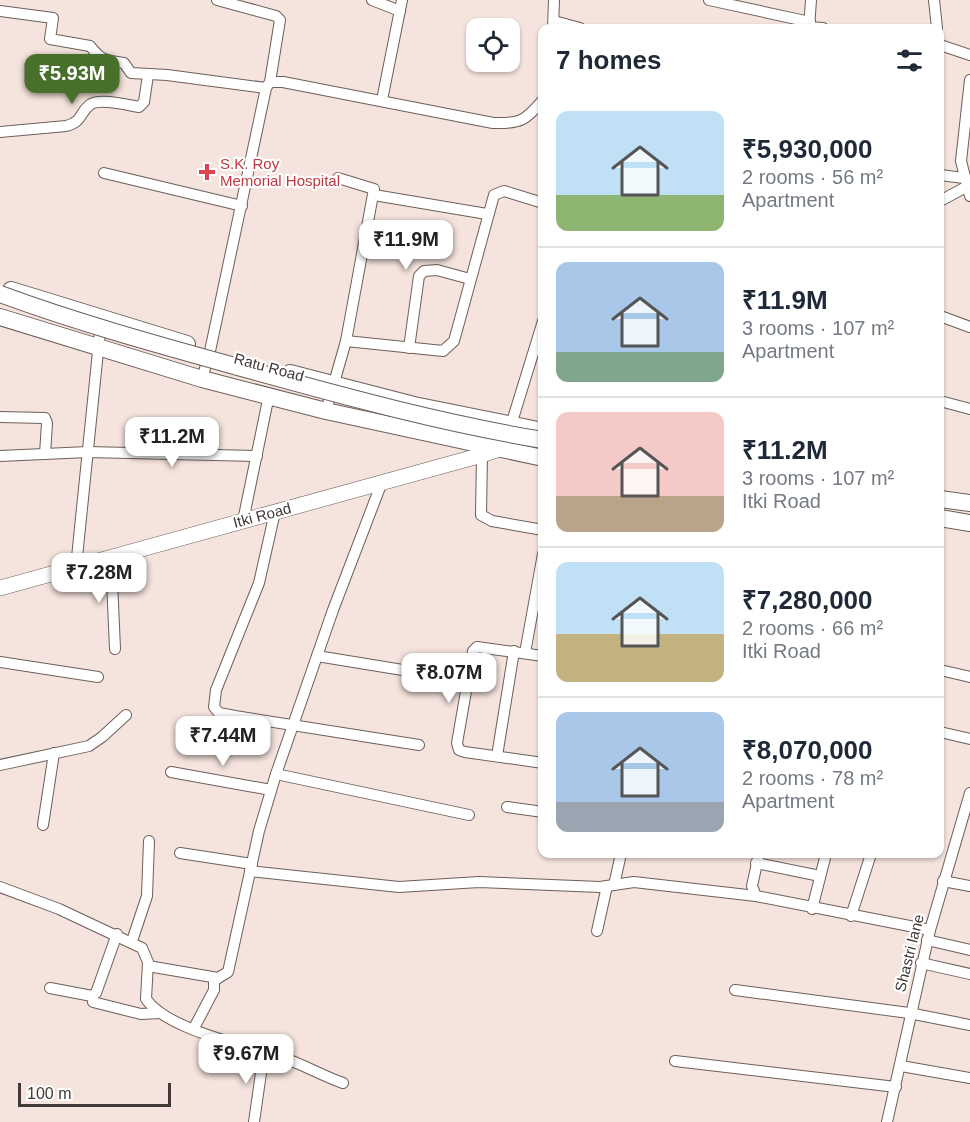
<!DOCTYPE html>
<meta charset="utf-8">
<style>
:root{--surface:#fff;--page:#f6f6f7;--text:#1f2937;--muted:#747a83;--line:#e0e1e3;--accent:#49702a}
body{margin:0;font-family:Arial,sans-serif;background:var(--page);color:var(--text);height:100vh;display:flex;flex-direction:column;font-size:22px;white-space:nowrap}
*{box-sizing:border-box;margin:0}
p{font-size:20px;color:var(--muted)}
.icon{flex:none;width:33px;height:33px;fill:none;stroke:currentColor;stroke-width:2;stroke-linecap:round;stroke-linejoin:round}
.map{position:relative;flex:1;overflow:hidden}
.drawer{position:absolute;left:538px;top:24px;width:406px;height:834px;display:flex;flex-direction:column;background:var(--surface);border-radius:12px;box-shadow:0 2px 4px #0004}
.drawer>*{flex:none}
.controls{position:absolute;left:466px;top:18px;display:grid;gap:12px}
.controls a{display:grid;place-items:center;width:54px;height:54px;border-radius:12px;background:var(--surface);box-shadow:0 2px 4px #0004;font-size:30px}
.scale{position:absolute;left:18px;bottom:15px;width:153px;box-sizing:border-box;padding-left:6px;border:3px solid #403936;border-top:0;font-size:16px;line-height:21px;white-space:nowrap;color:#403936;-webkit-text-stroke:4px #fff;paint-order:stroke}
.price{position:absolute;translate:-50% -51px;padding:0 14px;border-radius:12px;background:#fff;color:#222;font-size:20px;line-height:39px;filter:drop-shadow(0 2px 3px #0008)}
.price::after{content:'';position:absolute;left:50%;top:36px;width:18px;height:14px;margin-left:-9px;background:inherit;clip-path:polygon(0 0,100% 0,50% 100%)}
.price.active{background:var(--accent);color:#fff}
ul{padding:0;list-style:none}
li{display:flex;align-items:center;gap:18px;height:150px;padding:0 18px}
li+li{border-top:2px solid var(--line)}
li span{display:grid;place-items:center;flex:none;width:168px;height:120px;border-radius:12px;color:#555}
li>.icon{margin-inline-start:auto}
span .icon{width:72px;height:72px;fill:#fffc;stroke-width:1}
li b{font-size:26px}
h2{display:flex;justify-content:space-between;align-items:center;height:72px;padding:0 18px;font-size:26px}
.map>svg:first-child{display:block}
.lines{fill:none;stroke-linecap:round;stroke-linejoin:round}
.street-casing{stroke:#6d5f59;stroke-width:12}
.secondary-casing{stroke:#6d5f59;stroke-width:16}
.primary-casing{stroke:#6d5f59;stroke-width:18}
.street{stroke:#fff;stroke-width:10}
.secondary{stroke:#fff;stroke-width:15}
.primary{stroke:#fff;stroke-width:16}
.primary-bridge-casing{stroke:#6d5f59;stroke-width:18;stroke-linecap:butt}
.primary-bridge{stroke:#fff;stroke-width:16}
.health-dot{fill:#e0444e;stroke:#fff;stroke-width:2}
.labels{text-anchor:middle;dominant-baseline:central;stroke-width:4.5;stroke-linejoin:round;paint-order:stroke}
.health-label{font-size:15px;fill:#be3a42;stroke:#fff;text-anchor:start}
.street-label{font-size:15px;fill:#403936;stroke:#fff}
</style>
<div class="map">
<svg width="970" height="1122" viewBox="0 0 970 1122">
<rect width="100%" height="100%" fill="#f5e3dd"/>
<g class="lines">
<defs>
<g id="street">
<polyline points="217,0 276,16 280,20 270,82"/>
<polyline points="372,0 400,11"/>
<polyline points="709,0 810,22"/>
<polyline points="934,0 937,28"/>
<path d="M 0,11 L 53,18 L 50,39 L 90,46 C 102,61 105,60 124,63 L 131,73 L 167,75 L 266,88"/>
<polyline points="554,21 580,28"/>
<polyline points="809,27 823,28"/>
<polyline points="553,28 554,0"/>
<polyline points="809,28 811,0"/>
<polyline points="940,45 970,55"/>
<polyline points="970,80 961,161 970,196"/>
<polyline points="382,100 402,0"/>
<path d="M 0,132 L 66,126 C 84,121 79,112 91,104 C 101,98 127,105 139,107 L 144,102 L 148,75"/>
<polyline points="104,173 242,206"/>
<polyline points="940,175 964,178"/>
<polyline points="338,178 374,189 346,341"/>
<polyline points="374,195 487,214"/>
<polyline points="940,201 966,187"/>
<polyline points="940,316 970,327"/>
<polyline points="409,348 419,276 424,271 437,270 470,279"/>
<path d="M 202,379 L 210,351 L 266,88 L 270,82 L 283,82 L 493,123 C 521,124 526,120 543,100"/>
<polyline points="940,401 970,409"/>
<polyline points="326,411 346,341 443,351 454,341 494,195 504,191 543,203"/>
<polyline points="0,417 45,418 47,423 45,454"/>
<polyline points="511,425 543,321"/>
<polyline points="482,455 481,515 492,521 543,530"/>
<polyline points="0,456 88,452 257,456"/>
<polyline points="275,512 259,583 216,690 214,707 219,713 235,716 419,745"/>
<polyline points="243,521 269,395"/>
<polyline points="111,557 115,649"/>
<polyline points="76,567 101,322"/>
<polyline points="525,653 543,554"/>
<polyline points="317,656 421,673"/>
<polyline points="543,656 477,647 473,651 457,743 459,750 465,752 543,763"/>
<polyline points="0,662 98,677"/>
<polyline points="940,670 970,677"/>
<polyline points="940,732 970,739"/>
<polyline points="497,756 514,651"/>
<polyline points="0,765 89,746 102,737 126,715"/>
<polyline points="171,772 271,790"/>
<polyline points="276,774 469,815"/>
<polyline points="507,807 543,812"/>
<polyline points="43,825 54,753"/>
<polyline points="180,853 252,864"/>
<polyline points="759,854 752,886 756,896 930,930"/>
<polyline points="756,863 820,876"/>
<polyline points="250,871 399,887 479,882 600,887 634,882 756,896"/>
<polyline points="943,881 970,886"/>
<polyline points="614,885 621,854"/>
<path d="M 0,887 L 59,909 L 142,948 L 148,962 L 146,999 C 167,1030 248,1046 284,1058 C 304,1065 323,1076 343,1083"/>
<polyline points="812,909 826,854"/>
<polyline points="851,916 871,854"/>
<polyline points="597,931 607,886"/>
<polyline points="927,940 970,950"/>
<polyline points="132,941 147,896 149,841"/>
<polyline points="921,963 970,974"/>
<polyline points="148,966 218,978 228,972 259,831 276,774 333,610 382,482"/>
<polyline points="50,988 92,996 96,993 117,934"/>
<polyline points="735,990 909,1013 970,1025"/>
<polyline points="93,1002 141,1014 160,1013"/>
<polyline points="194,1028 214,990 214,981 218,978"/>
<polyline points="675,1061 896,1087"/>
<polyline points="901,1066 970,1078"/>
<polyline points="254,1122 264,1052"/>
<polyline points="887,1122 930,930 970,793"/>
</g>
<polyline id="secondary" points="0,588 482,455 500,449 502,444"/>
<g id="primary">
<polyline points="11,290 187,344"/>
<polyline points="0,317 202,379 326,411 543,458"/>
<polyline points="290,373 414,405 543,431"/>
<polyline points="940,499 970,503"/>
<polyline points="940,518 970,523"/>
</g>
</defs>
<use href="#street" class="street-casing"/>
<use href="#secondary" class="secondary-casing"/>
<use href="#primary" class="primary-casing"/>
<use href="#street" class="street"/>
<use href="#secondary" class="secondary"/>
<use href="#primary" class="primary"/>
<defs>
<path id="primary-bridge" d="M 0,294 C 84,325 170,348 256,372 C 350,398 446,424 543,440"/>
</defs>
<use href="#primary-bridge" class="primary-bridge-casing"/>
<use href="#primary-bridge" class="primary-bridge"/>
</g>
<path class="health-dot" d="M204 163h6v6h6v6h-6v6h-6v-6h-6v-6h6z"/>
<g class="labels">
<g class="health-label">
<text x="220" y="163">S.K. Roy<tspan x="220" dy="17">Memorial Hospital</tspan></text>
</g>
<g class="street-label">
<text transform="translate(269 367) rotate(15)">Ratu Road</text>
<text transform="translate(262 515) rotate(-15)">Itki Road</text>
<text transform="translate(909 953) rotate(-76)">Shastri lane</text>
</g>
</g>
</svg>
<div class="controls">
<a><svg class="icon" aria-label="locate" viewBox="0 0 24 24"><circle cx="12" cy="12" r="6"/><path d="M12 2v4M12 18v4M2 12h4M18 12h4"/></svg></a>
</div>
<div class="scale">100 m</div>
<b class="price active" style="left:72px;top:105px">₹5.93M</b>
<b class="price" style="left:406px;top:271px">₹11.9M</b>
<b class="price" style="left:172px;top:468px">₹11.2M</b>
<b class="price" style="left:99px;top:604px">₹7.28M</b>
<b class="price" style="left:449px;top:704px">₹8.07M</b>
<b class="price" style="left:223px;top:767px">₹7.44M</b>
<b class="price" style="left:246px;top:1085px">₹9.67M</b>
<section class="drawer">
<h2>7 homes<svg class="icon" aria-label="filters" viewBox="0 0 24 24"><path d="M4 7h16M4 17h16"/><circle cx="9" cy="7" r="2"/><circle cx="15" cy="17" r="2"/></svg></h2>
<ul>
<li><span style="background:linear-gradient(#bfe0f5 70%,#8fb573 0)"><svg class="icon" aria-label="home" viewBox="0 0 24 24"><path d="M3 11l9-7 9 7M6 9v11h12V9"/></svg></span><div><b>₹5,930,000</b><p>2 rooms · 56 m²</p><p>Apartment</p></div></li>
<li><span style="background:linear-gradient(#a9c7e8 75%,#7fa58c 0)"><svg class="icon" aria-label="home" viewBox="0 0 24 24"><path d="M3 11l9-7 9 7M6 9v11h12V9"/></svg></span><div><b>₹11.9M</b><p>3 rooms · 107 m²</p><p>Apartment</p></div></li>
<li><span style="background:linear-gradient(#f6c9c9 70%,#b9a48a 0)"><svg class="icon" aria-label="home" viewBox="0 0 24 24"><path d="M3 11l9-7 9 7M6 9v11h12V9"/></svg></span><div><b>₹11.2M</b><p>3 rooms · 107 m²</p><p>Itki Road</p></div></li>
<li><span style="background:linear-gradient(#bfe0f5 60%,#c2b280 0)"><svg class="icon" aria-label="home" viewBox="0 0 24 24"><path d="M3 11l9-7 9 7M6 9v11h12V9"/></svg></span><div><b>₹7,280,000</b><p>2 rooms · 66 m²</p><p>Itki Road</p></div></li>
<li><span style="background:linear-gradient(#a9c7e8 75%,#9aa5b1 0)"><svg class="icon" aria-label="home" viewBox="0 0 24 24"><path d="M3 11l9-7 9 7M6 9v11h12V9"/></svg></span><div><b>₹8,070,000</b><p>2 rooms · 78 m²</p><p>Apartment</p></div></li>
</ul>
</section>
</div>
